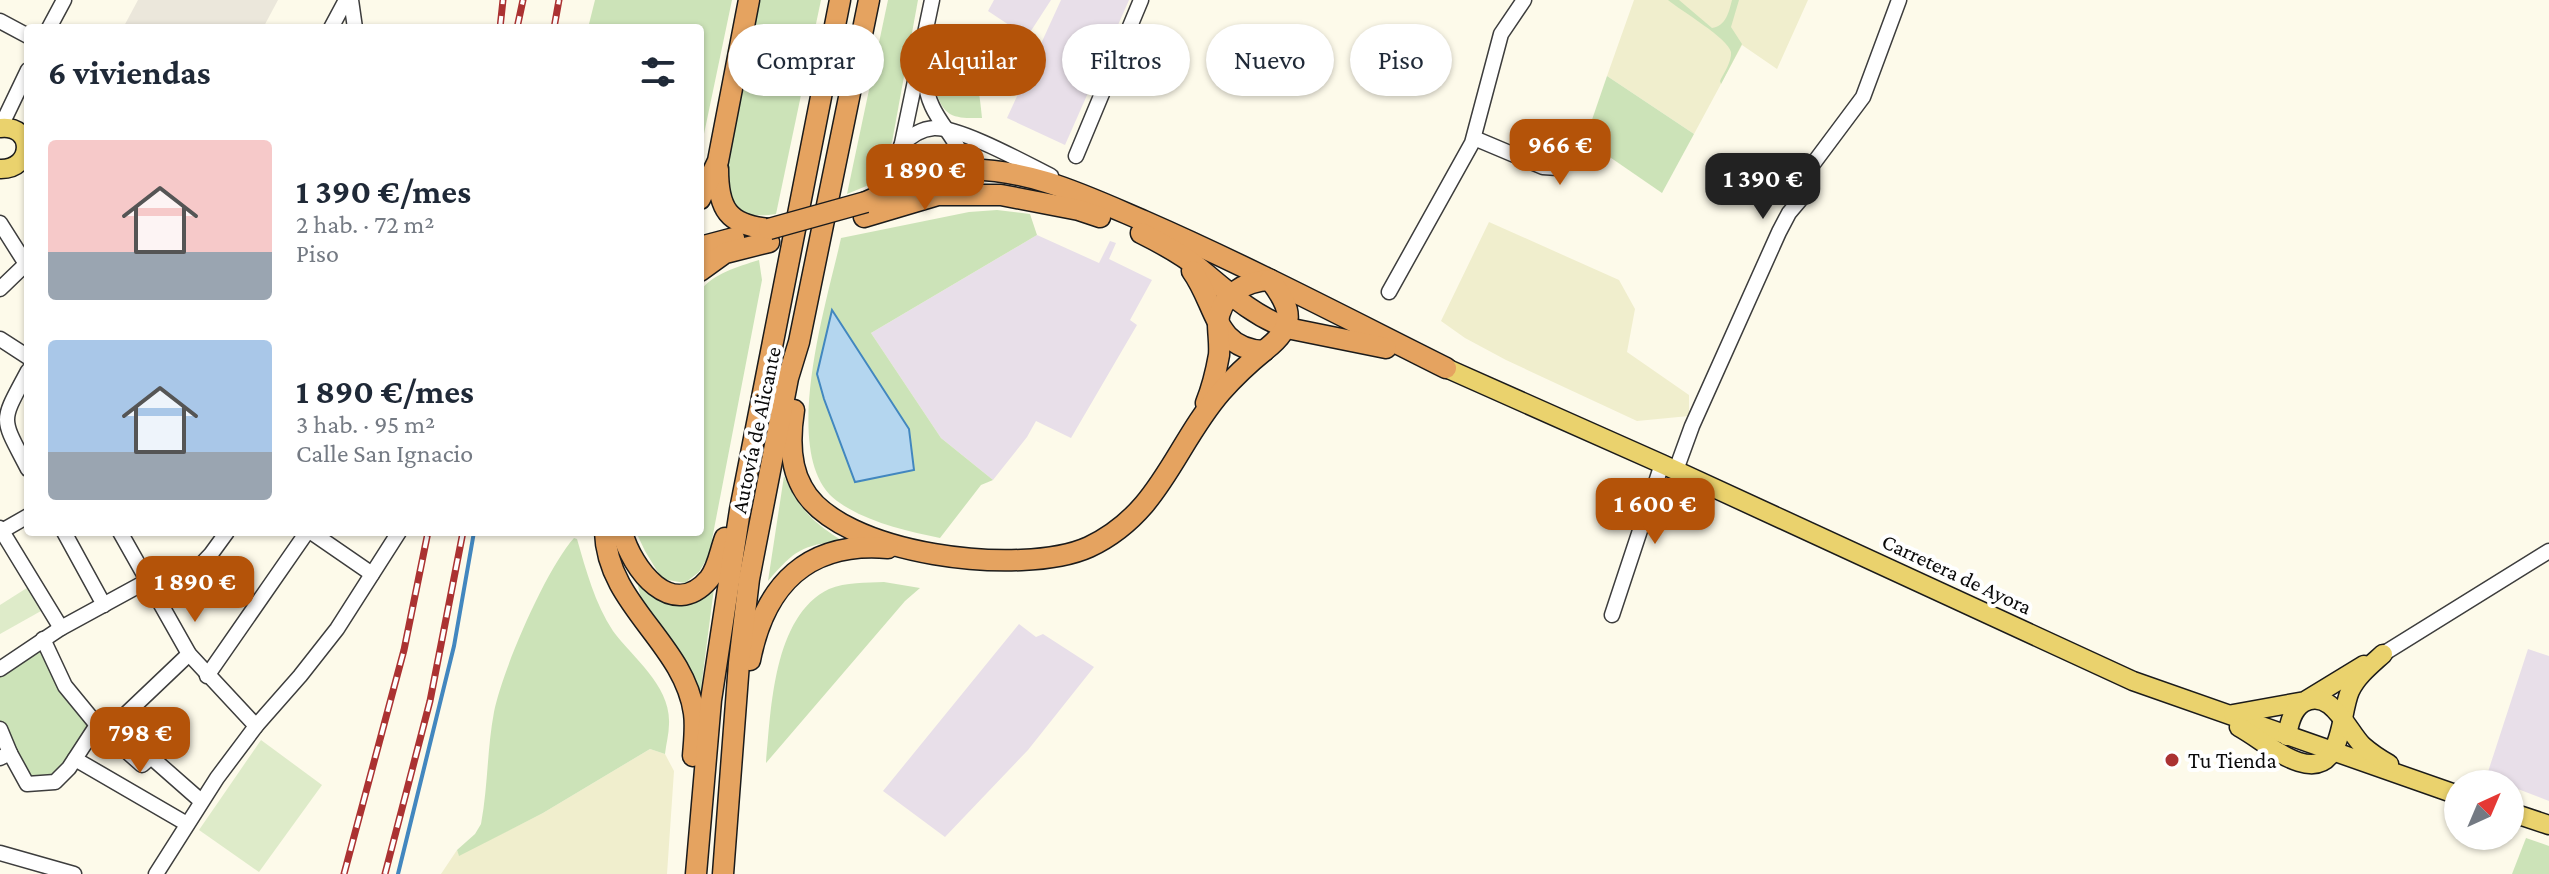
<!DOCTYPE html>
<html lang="es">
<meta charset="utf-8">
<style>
:root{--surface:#fff;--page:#f2f2f3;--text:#1f2937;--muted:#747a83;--accent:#b45309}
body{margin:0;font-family:"Crimson Pro",serif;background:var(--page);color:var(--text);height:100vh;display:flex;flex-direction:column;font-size:30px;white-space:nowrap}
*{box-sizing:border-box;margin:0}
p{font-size:26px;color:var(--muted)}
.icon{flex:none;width:44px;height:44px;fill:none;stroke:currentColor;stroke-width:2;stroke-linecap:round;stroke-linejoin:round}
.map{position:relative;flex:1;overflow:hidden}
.drawer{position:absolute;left:24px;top:24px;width:680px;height:512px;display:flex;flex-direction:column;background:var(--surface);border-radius:8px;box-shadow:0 2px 6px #0004}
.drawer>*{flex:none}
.top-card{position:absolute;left:728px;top:24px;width:760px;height:72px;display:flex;gap:16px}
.needle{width:52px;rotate:44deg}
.fabs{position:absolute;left:2444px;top:770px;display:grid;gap:16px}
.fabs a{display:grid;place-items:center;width:80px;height:80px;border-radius:50%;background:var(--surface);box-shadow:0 2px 6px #0004;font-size:40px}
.price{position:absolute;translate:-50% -68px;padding:0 18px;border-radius:16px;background:var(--accent);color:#fff;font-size:26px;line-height:52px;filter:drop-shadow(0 2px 4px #0008)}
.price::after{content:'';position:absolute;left:50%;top:48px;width:24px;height:18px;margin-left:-12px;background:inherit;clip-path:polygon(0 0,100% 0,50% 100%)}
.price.on{background:#222;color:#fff}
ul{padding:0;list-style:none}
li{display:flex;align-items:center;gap:24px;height:200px;padding:0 24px}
li span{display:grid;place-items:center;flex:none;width:224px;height:160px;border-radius:8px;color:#555}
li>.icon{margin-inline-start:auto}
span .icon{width:96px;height:96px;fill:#fffc;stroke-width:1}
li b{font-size:34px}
h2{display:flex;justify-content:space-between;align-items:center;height:96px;padding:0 24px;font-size:34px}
.tag{padding:0 28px;border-radius:36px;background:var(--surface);box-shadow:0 2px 6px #0004;font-size:28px;line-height:72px}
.tag.on{background:var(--accent);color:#fff}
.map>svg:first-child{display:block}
.industrial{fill:#e8dfe9}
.farmland{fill:#f0eecd}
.green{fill:#cce3b8}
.pitch{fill:#deebc9}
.plaza{fill:#ebe7db}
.water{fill:#b4d6ef;stroke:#4287bf;stroke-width:2}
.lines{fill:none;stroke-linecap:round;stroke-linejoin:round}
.stream{stroke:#4287bf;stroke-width:4}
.minor-casing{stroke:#3d3d3d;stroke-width:17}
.major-casing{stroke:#1b1b1b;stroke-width:21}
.highway-casing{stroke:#1b1b1b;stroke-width:23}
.minor{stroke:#fff;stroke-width:14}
.major{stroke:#ead26d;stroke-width:18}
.highway{stroke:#e5a360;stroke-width:20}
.rail-casing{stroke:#ab3232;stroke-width:7}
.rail{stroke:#fff;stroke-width:4;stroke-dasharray:12;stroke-linecap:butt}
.highway-bridge-casing{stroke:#1b1b1b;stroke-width:23;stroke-linecap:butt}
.highway-bridge{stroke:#e5a360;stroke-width:20}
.poi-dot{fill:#ab3232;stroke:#fff;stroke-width:3}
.labels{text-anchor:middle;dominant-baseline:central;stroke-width:8;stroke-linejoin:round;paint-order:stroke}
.street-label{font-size:22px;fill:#0a0a0a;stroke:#fff}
.poi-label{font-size:22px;fill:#0a0a0a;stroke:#fff;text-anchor:start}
</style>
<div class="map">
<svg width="2549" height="874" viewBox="0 0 2549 874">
<rect width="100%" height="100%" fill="#fdfaea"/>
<g class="industrial">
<polygon points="994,0 1051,0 1027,37 988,11"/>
<polygon points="1061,0 1129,0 1065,145 1007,118"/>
<polygon points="1037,235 1099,263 1110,241 1116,243 1109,259 1152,280 1130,320 1137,325 1071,438 1036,421 1027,437 993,480 941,438 871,333"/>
<polygon points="1019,624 1036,637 1043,634 1094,667 1028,750 945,837 883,791"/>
<polygon points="2528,649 2549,656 2549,801 2510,786 2510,784 2486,778"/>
</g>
<g class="farmland">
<polygon points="1634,0 1808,0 1777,69 1742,45 1694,134 1607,76"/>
<polygon points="1489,222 1619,280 1635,309 1627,352 1689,395 1689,416 1637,421 1506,360 1465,338 1441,321"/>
<polygon points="650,749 665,754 674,771 667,874 441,874 457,850 459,855 543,813"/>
</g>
<g class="green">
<polygon points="595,0 732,0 700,153 700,28 588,28"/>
<path d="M 759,0 L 821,0 L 776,214 C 742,219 733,211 724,179 Z"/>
<polygon points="888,0 918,0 892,142 876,182 847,194"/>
<path d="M 1668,0 L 1679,0 L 1712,28 C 1726,26 1729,12 1732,0 L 1739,0 L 1731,27 L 1742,44 L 1721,84 L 1720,81 C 1724,73 1732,61 1731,52 C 1728,38 1681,11 1668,0 Z"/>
<path d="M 939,27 C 971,61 978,70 982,118 C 972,118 959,119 950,114 C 926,98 938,51 939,27 Z"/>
<polygon points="1607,76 1694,134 1662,193 1585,140"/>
<path d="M 997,210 L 1030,214 L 1037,235 L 871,333 L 941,438 L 993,480 L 981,485 L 940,538 C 906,531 866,522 837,501 C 777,457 828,299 841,238 L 969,212 Z"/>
<path d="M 759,260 L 762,280 L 709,555 L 699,572 L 685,583 L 662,579 L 645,551 L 636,532 L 700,532 L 700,291 C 714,273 737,267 759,260 Z"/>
<path d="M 784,476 C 799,508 811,521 841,540 C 800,547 796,549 768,581 Z"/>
<path d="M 574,538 L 577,539 C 586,570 595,604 613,631 C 633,658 671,686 669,724 C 669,734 666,744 665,754 L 650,749 L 543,813 L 459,856 L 457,850 L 475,834 L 481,824 C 488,787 487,749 494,712 C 502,671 546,569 574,538 Z"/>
<path d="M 635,573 C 663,612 675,608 714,588 L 700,696 L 642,603 Z"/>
<path d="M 884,582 L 920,588 L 905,601 L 766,763 C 771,710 773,616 829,589 C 846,582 866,583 884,582 Z"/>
<polygon points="43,640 92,721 55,776 26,777 0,724 0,675"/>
<polygon points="2526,838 2549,846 2549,874 2512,874"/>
</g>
<g class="pitch">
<polygon points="30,586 41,611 0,634 0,605"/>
<polygon points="261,740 322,785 259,872 199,830"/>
</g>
<polygon class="plaza" points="138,0 278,0 263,28 123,28"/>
<polygon class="water" points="832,310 909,429 914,470 855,482 824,399 817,374"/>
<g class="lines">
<polyline class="stream" points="398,874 454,646 474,532"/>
<defs>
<g id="minor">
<polyline points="351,0 355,28"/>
<polyline points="0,21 28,36"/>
<polyline points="49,28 64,0"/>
<polyline points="331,28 346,0"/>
<path d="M 924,43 C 924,64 923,87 932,106 C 946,138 990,166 938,195"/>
<polyline points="3,128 4,120 28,70"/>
<polyline points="1474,138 1543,167 1558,168 1581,143 1567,133"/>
<path d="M 901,146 C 910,136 920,129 934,128 C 960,127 1025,163 1051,176"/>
<polyline points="901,148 932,0"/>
<polyline points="1076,156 1141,0"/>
<polyline points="899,161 903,175 915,188"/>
<polyline points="0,223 26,264"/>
<polyline points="0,289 28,262"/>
<polyline points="1389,292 1472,143 1501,34 1524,0"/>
<polyline points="0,339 28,357"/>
<path d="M 28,371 C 0,424 0,415 28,469"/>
<polyline points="1676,470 1692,426 1779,232 1789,213 1800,200 1807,172 1863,97 1899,0"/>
<polyline points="0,528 61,628"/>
<polyline points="2,531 28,516"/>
<polyline points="64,532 104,605"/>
<polyline points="120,532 189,654 256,726"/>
<polyline points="311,532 372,574"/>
<polyline points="163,605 211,554 227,532"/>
<polyline points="1612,615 1662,464"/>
<polyline points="43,639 65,686 97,725 142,765 151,757 201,801"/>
<polyline points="2383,654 2549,551"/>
<polyline points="0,669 61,628 149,580"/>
<polyline points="207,676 307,532"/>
<polyline points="0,729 10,753"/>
<polyline points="106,733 189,654"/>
<polyline points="0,758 10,753 27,784 55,782 69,768 97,725"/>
<polyline points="75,759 187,824"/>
<polyline points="0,853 74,874"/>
<polyline points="156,874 217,778 256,726 300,676 337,629 399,532"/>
</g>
<g id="major">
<path d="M 0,128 C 35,124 34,170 0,169"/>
<polyline points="1446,368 1662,464 2133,681 2458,795"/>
<polyline points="2233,714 2305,701 2364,665"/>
<path d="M 2239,727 C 2259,738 2277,755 2299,762 C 2344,776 2339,716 2350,691 C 2357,676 2371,665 2383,654"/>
<path d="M 2287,736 C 2289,724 2292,710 2303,703 C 2331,686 2348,732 2363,746 C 2371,753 2380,759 2389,764"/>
<polyline points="2510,812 2549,825"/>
</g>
<g id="highway">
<path d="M 718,169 C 718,209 728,225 769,229"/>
<polyline points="700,199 718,161 749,0"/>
<path d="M 866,202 C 897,188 930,172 964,170 C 1027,167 1088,197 1144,221 C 1247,266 1346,318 1446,368"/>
<polyline points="864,217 938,195 1001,195 1079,210 1100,217"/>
<path d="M 1141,233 C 1161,243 1182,254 1200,269 C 1228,292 1252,315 1287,328 L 1386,348"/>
<polyline points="700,247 734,238"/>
<polyline points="700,271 725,253 769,242"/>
<path d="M 1192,271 C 1216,304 1214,349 1264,351"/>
<path d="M 1206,403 C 1212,388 1216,372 1219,355 C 1220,344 1218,334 1218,323 C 1220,295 1245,281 1270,280"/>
<path d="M 794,410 C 790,435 789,464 802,487 C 838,556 1023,577 1089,547 C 1161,513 1174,446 1221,392 C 1234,377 1249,363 1265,350 C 1296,326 1293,310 1270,280"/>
<path d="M 605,532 C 607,605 684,643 694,713 C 696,727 694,742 693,756"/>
<path d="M 622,532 C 632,569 672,622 709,579 C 718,568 720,551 725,538"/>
<path d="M 750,660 C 765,584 808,541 888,548"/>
<polyline points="696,874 711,700 740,510 840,0"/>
<polyline points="723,874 739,663 749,579 788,378 799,342 869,0"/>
</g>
</defs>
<use href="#minor" class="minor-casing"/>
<use href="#major" class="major-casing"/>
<use href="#highway" class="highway-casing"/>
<use href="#minor" class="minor"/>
<use href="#major" class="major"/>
<use href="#highway" class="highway"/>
<defs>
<g id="rail">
<polyline points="500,28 503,0"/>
<polyline points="517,28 523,0"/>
<polyline points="554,28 559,0"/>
<polyline points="344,874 404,650 428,532"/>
<polyline points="385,874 430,701 463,532"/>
</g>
</defs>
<use href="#rail" class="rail-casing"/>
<use href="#rail" class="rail"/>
<defs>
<polyline id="highway-bridge" points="769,229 866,202"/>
</defs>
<use href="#highway-bridge" class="highway-bridge-casing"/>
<use href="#highway-bridge" class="highway-bridge"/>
</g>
<circle class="poi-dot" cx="2172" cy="760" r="8"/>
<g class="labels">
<g class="street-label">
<text transform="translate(756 430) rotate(-78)">Autovía de Alicante</text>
<text transform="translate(1957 574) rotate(25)">Carretera de Ayora</text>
</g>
<g class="poi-label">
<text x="2188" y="760">Tu Tienda</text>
</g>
</g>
</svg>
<div class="fabs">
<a><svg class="needle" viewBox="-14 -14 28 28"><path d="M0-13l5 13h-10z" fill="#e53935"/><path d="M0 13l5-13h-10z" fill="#747a83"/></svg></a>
</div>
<b class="price" style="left:1560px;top:187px">966 €</b>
<b class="price" style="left:925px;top:212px">1 890 €</b>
<b class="price on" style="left:1763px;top:221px">1 390 €</b>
<b class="price" style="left:1655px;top:546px">1 600 €</b>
<b class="price" style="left:195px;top:624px">1 890 €</b>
<b class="price" style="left:140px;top:775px">798 €</b>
<div class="top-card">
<a class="tag">Comprar</a>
<a class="tag on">Alquilar</a>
<a class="tag">Filtros</a>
<a class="tag">Nuevo</a>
<a class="tag">Piso</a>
</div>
<section class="drawer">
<h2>6 viviendas<svg class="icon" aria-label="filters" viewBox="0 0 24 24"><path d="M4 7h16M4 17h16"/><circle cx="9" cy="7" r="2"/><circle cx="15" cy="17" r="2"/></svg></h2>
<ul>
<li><span style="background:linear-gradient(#f6c9c9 70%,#9aa5b1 0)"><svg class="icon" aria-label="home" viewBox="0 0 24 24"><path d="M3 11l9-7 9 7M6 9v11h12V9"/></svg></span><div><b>1 390 €/mes</b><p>2 hab. · 72 m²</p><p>Piso</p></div></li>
<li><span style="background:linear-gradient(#a9c7e8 70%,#9aa5b1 0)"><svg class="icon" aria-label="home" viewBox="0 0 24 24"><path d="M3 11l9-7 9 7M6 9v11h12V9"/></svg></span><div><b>1 890 €/mes</b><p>3 hab. · 95 m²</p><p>Calle San Ignacio</p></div></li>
</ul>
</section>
</div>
